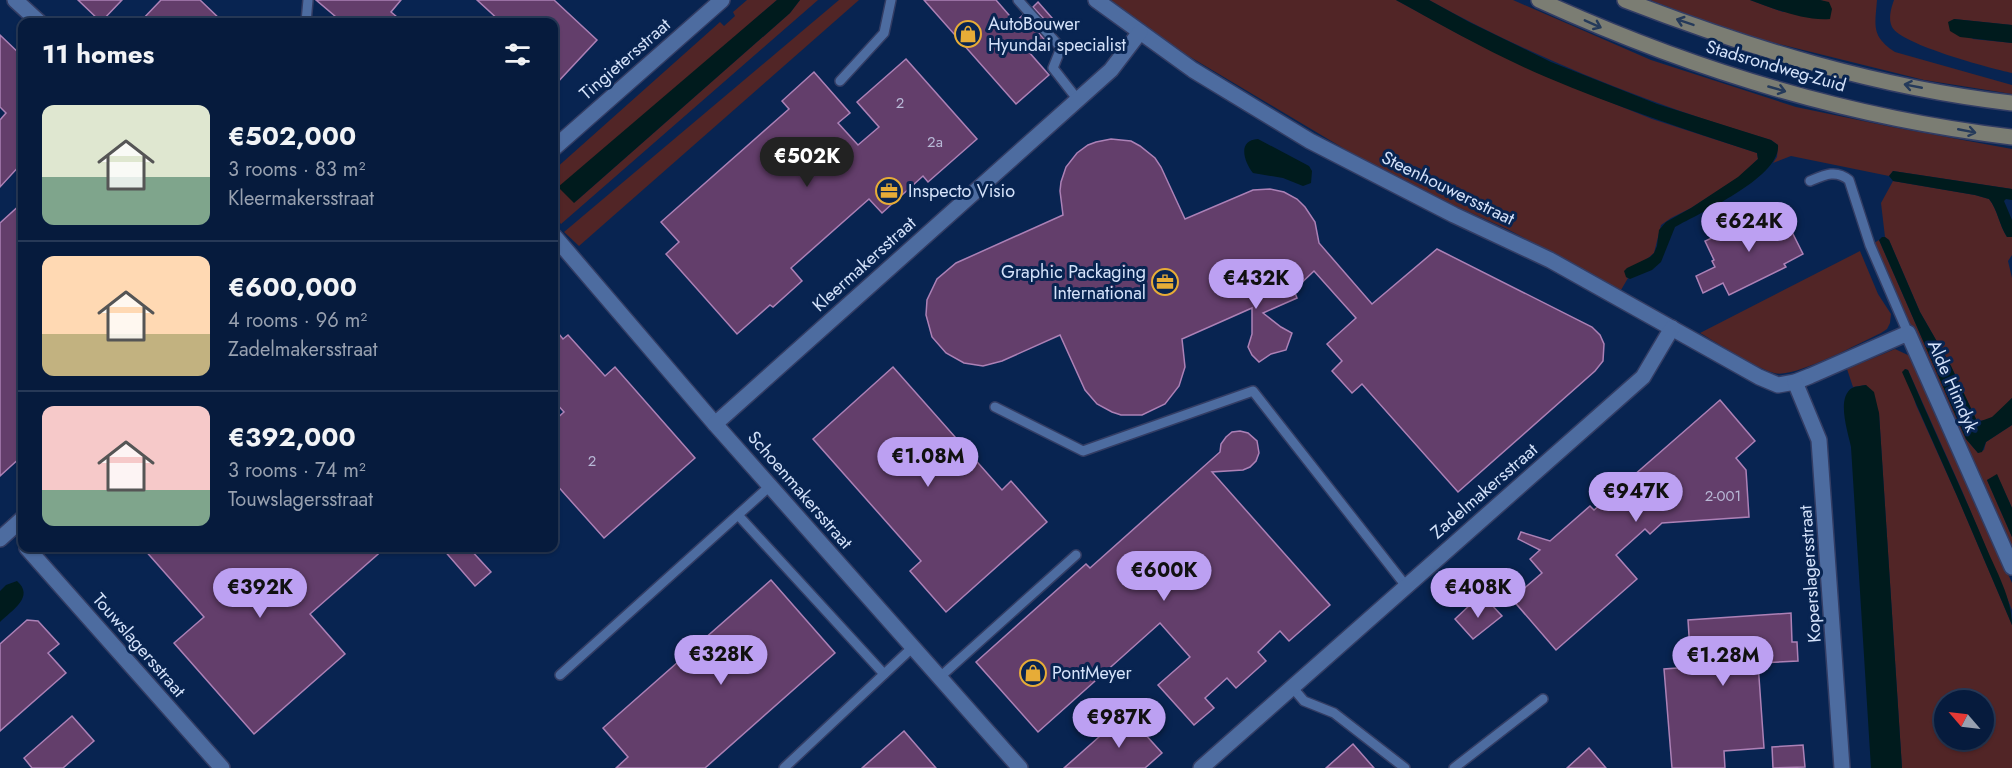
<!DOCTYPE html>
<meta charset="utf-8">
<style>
:root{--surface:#061b3d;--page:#0f2444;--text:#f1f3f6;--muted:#98a1b0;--line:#273957;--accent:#bca0f2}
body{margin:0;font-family:Jost,sans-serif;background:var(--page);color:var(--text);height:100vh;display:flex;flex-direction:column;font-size:22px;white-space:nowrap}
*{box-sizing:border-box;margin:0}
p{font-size:20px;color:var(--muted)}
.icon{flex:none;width:33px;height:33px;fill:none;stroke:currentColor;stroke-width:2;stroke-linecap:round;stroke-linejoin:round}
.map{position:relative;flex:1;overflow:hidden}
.sheet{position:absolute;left:18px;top:18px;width:540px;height:534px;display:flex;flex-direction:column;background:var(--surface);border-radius:12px;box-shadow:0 2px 4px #0004,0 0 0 2px var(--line)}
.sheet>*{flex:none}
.needle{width:39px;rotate:298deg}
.tools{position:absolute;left:1934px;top:690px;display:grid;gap:12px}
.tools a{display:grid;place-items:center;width:60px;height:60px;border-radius:50%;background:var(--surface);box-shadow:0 2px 4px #0004,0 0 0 2px var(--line);font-size:30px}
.price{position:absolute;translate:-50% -51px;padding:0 14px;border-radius:21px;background:var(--accent);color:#111;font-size:20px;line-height:39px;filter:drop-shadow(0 2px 3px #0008)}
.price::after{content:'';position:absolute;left:50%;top:36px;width:18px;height:14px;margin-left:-9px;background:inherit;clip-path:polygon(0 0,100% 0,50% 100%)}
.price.on{background:#222;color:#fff}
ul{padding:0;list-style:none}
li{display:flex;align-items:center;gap:18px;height:150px;padding:0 24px}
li+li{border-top:2px solid var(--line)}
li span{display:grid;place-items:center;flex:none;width:168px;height:120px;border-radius:12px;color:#555}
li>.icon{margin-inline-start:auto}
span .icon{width:72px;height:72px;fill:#fffc;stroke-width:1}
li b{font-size:26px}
h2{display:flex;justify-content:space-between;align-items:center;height:72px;padding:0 24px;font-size:26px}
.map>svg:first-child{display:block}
.green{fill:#512526;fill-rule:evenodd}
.water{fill:#001b1d}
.building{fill:#633e6b;stroke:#ac81b6;stroke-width:1.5}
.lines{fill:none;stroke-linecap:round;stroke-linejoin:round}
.service-casing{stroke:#333d64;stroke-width:12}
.minor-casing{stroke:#333d64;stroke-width:18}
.tertiary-casing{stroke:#333d64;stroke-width:18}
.secondary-casing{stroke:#333d64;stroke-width:18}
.service{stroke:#4d6ca0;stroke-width:9}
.minor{stroke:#4d6ca0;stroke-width:15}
.tertiary{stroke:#4d6ca0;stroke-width:15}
.secondary{stroke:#7b7d73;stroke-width:15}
.oneway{stroke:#253a5a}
.labels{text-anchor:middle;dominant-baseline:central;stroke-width:6;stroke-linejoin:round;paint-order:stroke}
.number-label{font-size:15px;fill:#b8b9d6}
.poi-label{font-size:18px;fill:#d4e2fa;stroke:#082451;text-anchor:start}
.street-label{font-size:18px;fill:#d4e2fa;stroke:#082451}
</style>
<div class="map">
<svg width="2012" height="768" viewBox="0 0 2012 768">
<rect width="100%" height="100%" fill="#082451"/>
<g class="green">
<polygon points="747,0 777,0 738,34 574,203 790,13 800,0 818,0 561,224 554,216 554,170 720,22 724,26 735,16 733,12"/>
<polygon points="839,0 859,0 579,246 564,232"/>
<polygon points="1111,0 1396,0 1462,36 1545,76 1652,119 1757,153 1758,159 1739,177 1691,208 1671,218 1661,225 1654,253 1626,277 1628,278 1621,290 1509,230 1411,186 1358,157 1170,45"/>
<path d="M 1429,0 L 1513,0 L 1651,60 L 1796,107 L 1892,127 L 2012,149 L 2012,189 L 1893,171 L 1889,176 L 1791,156 L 1773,163 L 1777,157 L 1778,145 L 1771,140 C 1652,105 1538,60 1429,0 Z"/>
<path d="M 1650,0 L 1750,0 L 1783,12 L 1829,3 L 1820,0 L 1877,0 C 1875,26 1871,36 1895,52 L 2012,85 L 2012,94 L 1924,80 L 1739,34 Z"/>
<path d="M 1894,0 L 2012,0 L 2012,25 L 1954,19 L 1973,39 L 2012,43 L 2012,73 C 1990,68 1902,45 1892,27 C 1888,19 1891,8 1894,0 Z"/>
<path d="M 1893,181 L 1975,195 L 1989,199 C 1998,210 1999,225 2007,237 L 2012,237 L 2012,255 L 2008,261 L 2012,278 L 2012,398 C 2003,407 1990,426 1976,419 L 1951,366 L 1920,312 L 1889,240 L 1885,237 L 1881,203 Z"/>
<polygon points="1879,240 1966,439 1978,453 1984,450 1986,442 2012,425 2012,508 1997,475 1987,480 2012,537 2012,556 1874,243"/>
<path d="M 1860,251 L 1878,294 L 1891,314 L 1890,323 L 1887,329 L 1881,333 C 1859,343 1794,379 1774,373 C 1753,367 1721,345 1700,333 Z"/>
<path d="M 1895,349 L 1910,356 L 2012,583 L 2012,610 L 1963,493 L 1908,370 L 1905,369 L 1916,405 L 1957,496 L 2012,625 L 2012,768 L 1902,768 L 1879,413 L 1866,385 L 1853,387 L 1847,369 ZM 1944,700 L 1983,700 L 1983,740 L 1944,740 Z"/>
</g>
<g class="water">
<polygon points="777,0 800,0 790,13 574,203 558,187"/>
<path d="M 1396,0 L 1429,0 L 1469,22 L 1551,62 L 1657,104 L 1771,140 L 1778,145 C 1781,177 1700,213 1675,227 L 1661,262 L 1652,270 L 1630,279 L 1626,277 L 1624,271 L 1627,268 L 1650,257 L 1654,253 L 1657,246 L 1659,230 L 1666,222 L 1691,208 L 1738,177 L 1758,159 L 1757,153 C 1686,130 1615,106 1546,77 C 1494,55 1445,27 1396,0 Z"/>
<path d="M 1750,0 L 1820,0 L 1829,2 L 1832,9 L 1830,19 C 1803,21 1775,9 1750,0 Z"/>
<polygon points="1954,19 2012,25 2012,43 1960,37 1950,31 1948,22"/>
<path d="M 1258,139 L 1309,166 L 1312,171 L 1311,183 L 1303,186 L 1283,178 L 1253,173 C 1244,162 1237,140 1258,139 Z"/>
<path d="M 1893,171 L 2012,189 L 2012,200 L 2006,199 L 2004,201 L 2012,220 L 2012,237 L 2007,237 C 1999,225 1998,210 1989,199 L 1975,195 L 1893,181 L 1889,176 Z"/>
<polygon points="1882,237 1885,237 1889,240 1920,312 1951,366 1976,419 1981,421 1992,417 2012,398 2012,425 1986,442 1982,452 1978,453 1966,439 1879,240"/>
<path d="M 1905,369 L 1908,370 C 1933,429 1961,487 1986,547 C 1996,571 2012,598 2012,625 L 1957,496 L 1902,372 Z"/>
<path d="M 1866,385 L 1874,392 L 1879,413 L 1902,768 L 1871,768 L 1851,447 C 1848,432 1836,398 1852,388 C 1856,386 1861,386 1866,385 Z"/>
<polygon points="1997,474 2012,508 2012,537 1987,480"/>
<path d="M 17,581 C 35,597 12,610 0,622 L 0,591 L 6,585 Z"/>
</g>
<g class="building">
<polygon points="78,0 122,0 101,22"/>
<polygon points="161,0 200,0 223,22 140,22"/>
<polygon points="316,0 401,0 391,12 403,22 342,22"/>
<polygon points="477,0 554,0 597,40 554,86 554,22 501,22"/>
<polygon points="924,0 996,0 1015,22 1023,15 1044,39 1029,52 1049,75 1016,104"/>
<polygon points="1038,2 1059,26 1054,30 1033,7"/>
<polygon points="0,35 22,56 22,163 0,187 0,120 6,113 0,107"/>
<polygon points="906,59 977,139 928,182 923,176 882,213 869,199 791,268 802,281 773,307 770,305 737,334 666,254 679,242 661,222 789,109 782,101 814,72 850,113 838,123 858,145 879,127 857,102"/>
<polygon points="1111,139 1131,141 1140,146 1155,158 1161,167 1185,219 1253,190 1270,189 1284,192 1297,199 1305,207 1315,222 1319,243 1372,304 1437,249 1592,327 1600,335 1604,344 1603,361 1595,371 1458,492 1362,384 1352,393 1332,371 1342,361 1327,344 1356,318 1314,271 1294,290 1297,298 1263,313 1281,327 1292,333 1286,350 1271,354 1259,362 1252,355 1248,347 1252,334 1252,308 1182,339 1185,367 1179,386 1165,404 1142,415 1121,415 1112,412 1097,404 1085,390 1060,335 1002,361 983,366 964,363 946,353 932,337 926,315 927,300 937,279 956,263 1063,215 1060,191 1061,182 1066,167 1077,153 1088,145 1096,142"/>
<polygon points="22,203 22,456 0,476 0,223"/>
<polygon points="1751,212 1757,224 1763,221 1764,223 1783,214 1803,254 1784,264 1786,267 1729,295 1723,283 1703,293 1696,276 1715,267 1712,261 1714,260 1705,241 1742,224 1738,218"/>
<polygon points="554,328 563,339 568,335 605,376 615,367 695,458 604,538 554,482 554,421 564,412 554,401"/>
<polygon points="893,367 1002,490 1011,481 1047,522 946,612 910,571 921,561 813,439"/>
<polygon points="1720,400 1755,441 1736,458 1746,470 1749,517 1662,523 1650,534 1645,529 1616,555 1637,579 1556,650 1512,599 1542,573 1530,559 1540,550 1518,539 1521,532 1550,541 1590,506 1594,510"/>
<polygon points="1240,431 1248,433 1257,441 1259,453 1256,461 1250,467 1243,470 1212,472 1330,605 1289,641 1280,631 1258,652 1266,661 1236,688 1227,678 1205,698 1214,708 1194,725 1158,685 1190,657 1160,623 1038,732 976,662 1086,564 1090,568 1220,452 1221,444 1226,437 1232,432"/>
<polygon points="143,548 385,548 310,614 345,654 254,734 174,643 204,617"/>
<polygon points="442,548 469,548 491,572 475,586"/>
<polygon points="771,580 835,653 705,768 616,768 628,757 603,728"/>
<polygon points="1489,602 1502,616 1473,639 1455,619 1471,604 1478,612"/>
<polygon points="1791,613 1792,642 1797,642 1798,661 1758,663 1764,748 1724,751 1725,768 1672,768 1664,669 1691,667 1688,620"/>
<polygon points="27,620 38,621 59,644 48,653 66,673 0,731 0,644"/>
<polygon points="1126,713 1162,753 1145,768 1064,768"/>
<polygon points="72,716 94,741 63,768 32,768 24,758"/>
<polygon points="904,731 936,768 862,768"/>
<polygon points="1353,744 1374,768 1326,768"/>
<polygon points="1803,745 1805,767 1773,768 1772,747"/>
<polygon points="1589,748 1606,768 1567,768"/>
</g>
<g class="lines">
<defs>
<g id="service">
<polyline points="1018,0 1061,48 1053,68 1078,100"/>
<polyline points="306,22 308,0"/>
<polyline points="840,81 884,33 891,0"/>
<path d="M 1810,181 C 1824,175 1836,169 1849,180 L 1870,245 L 1908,333"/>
<polyline points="995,407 1083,451 1253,391 1406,586"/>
<polyline points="738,515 884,674"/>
<polyline points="560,675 770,486"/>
<polyline points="940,677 1076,555"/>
<polyline points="1292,687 1304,701 1334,713 1405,768"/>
<polyline points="784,768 913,647"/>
<polyline points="1454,768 1543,699"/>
</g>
<g id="minor">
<polyline points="15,0 39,22"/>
<polyline points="1096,0 1193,70 1310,141 1454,215 1550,260 1759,377 1778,385 1795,382 1810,376 1908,333 2012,567"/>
<polyline points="554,236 715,424 1020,768"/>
<polyline points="1795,382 1819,440 1842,768"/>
<polyline points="715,424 1111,70 1140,32"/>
<polyline points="27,548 222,768"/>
<polyline points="1201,768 1643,377 1672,328"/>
</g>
<g id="tertiary">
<polyline points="554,148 722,0"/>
<polyline points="0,539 22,519"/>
</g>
<g id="secondary">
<path d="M 1539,0 C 1688,68 1849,118 2012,137"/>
<path d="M 1625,0 C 1749,48 1879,88 2012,103"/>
</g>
</defs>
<use href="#service" class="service-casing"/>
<use href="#minor" class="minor-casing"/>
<use href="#tertiary" class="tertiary-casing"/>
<use href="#secondary" class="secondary-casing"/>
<use href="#service" class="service"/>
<use href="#minor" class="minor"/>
<use href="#tertiary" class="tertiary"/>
<use href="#secondary" class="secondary"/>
</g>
<defs><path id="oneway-shaft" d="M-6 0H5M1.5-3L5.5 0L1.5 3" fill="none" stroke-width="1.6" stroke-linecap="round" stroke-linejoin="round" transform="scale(1.5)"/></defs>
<g class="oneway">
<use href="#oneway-shaft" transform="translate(1685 22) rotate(-161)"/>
<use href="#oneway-shaft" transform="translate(1593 24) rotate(24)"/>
<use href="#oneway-shaft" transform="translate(1913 86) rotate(-169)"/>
<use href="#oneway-shaft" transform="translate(1777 89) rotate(16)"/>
<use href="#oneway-shaft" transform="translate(1967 131) rotate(11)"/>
</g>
<defs>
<symbol id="shop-ring" viewBox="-11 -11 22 22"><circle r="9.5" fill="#082451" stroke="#e7ac37" stroke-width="1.5"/><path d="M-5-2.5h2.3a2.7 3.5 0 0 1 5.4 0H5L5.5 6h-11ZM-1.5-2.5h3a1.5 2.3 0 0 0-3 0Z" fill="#e7ac37"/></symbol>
<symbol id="office-ring" viewBox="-11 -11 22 22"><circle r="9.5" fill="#082451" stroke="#e7ac37" stroke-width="1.5"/><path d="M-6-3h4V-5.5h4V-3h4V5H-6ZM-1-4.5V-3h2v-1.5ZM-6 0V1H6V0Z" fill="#e7ac37"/></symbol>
</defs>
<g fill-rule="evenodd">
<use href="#shop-ring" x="953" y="19" width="30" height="30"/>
<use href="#office-ring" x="874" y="176" width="30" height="30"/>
<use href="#office-ring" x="1150" y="267" width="30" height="30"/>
<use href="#shop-ring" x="1018" y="658" width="30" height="30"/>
</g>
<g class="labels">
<g class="number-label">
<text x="900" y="103">2</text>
<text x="935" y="142">2a</text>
<text x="592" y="461">2</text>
<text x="1723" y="496">2-001</text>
</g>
<g class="poi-label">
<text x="988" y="24">AutoBouwer<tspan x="988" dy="21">Hyundai specialist</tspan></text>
<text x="908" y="191">Inspecto Visio</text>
<text x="1146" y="272" text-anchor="end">Graphic Packaging<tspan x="1146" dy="21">International</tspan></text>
<text x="1052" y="673">PontMeyer</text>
</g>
<g class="street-label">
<text transform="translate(625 59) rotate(-41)">Tingietersstraat</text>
<text transform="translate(1776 66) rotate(16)">Stadsrondweg-Zuid</text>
<text transform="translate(1448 188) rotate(26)">Steenhouwersstraat</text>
<text transform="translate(864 264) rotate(-42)">Kleermakersstraat</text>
<text transform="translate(1953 386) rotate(66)">Alde Himdyk</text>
<text transform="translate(800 490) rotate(49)">Schoenmakersstraat</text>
<text transform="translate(1484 491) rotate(-41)">Zadelmakersstraat</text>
<text transform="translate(1810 574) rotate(-94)">Koperslagersstraat</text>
<text transform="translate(139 645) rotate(49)">Touwslagersstraat</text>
</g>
</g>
</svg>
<div class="tools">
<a><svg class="needle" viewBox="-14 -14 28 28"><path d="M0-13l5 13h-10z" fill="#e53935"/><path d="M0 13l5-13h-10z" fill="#98a1b0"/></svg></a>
</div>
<b class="price on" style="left:807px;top:188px">€502K</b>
<b class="price" style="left:1749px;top:253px">€624K</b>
<b class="price" style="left:1256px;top:310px">€432K</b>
<b class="price" style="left:928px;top:488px">€1.08M</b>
<b class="price" style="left:1636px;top:523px">€947K</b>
<b class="price" style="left:1164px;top:602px">€600K</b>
<b class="price" style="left:260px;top:619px">€392K</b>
<b class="price" style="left:1478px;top:619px">€408K</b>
<b class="price" style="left:721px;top:686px">€328K</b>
<b class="price" style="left:1723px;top:687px">€1.28M</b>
<b class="price" style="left:1119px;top:749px">€987K</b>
<section class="sheet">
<h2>11 homes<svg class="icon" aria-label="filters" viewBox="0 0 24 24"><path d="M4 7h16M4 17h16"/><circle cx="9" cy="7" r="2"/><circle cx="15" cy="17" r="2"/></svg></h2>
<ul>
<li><span style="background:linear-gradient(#dfe7d0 60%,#7fa58c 0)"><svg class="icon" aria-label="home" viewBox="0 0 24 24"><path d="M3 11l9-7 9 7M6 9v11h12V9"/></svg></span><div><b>€502,000</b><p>3 rooms · 83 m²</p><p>Kleermakersstraat</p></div></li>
<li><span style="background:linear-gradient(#ffd9b3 65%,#c2b280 0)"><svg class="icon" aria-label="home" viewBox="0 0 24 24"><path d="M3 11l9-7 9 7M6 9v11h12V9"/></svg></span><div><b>€600,000</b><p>4 rooms · 96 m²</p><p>Zadelmakersstraat</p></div></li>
<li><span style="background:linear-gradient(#f6c9c9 70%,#7fa58c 0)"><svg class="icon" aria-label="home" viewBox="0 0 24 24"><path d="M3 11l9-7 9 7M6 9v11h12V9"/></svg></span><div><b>€392,000</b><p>3 rooms · 74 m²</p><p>Touwslagersstraat</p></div></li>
</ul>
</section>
</div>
